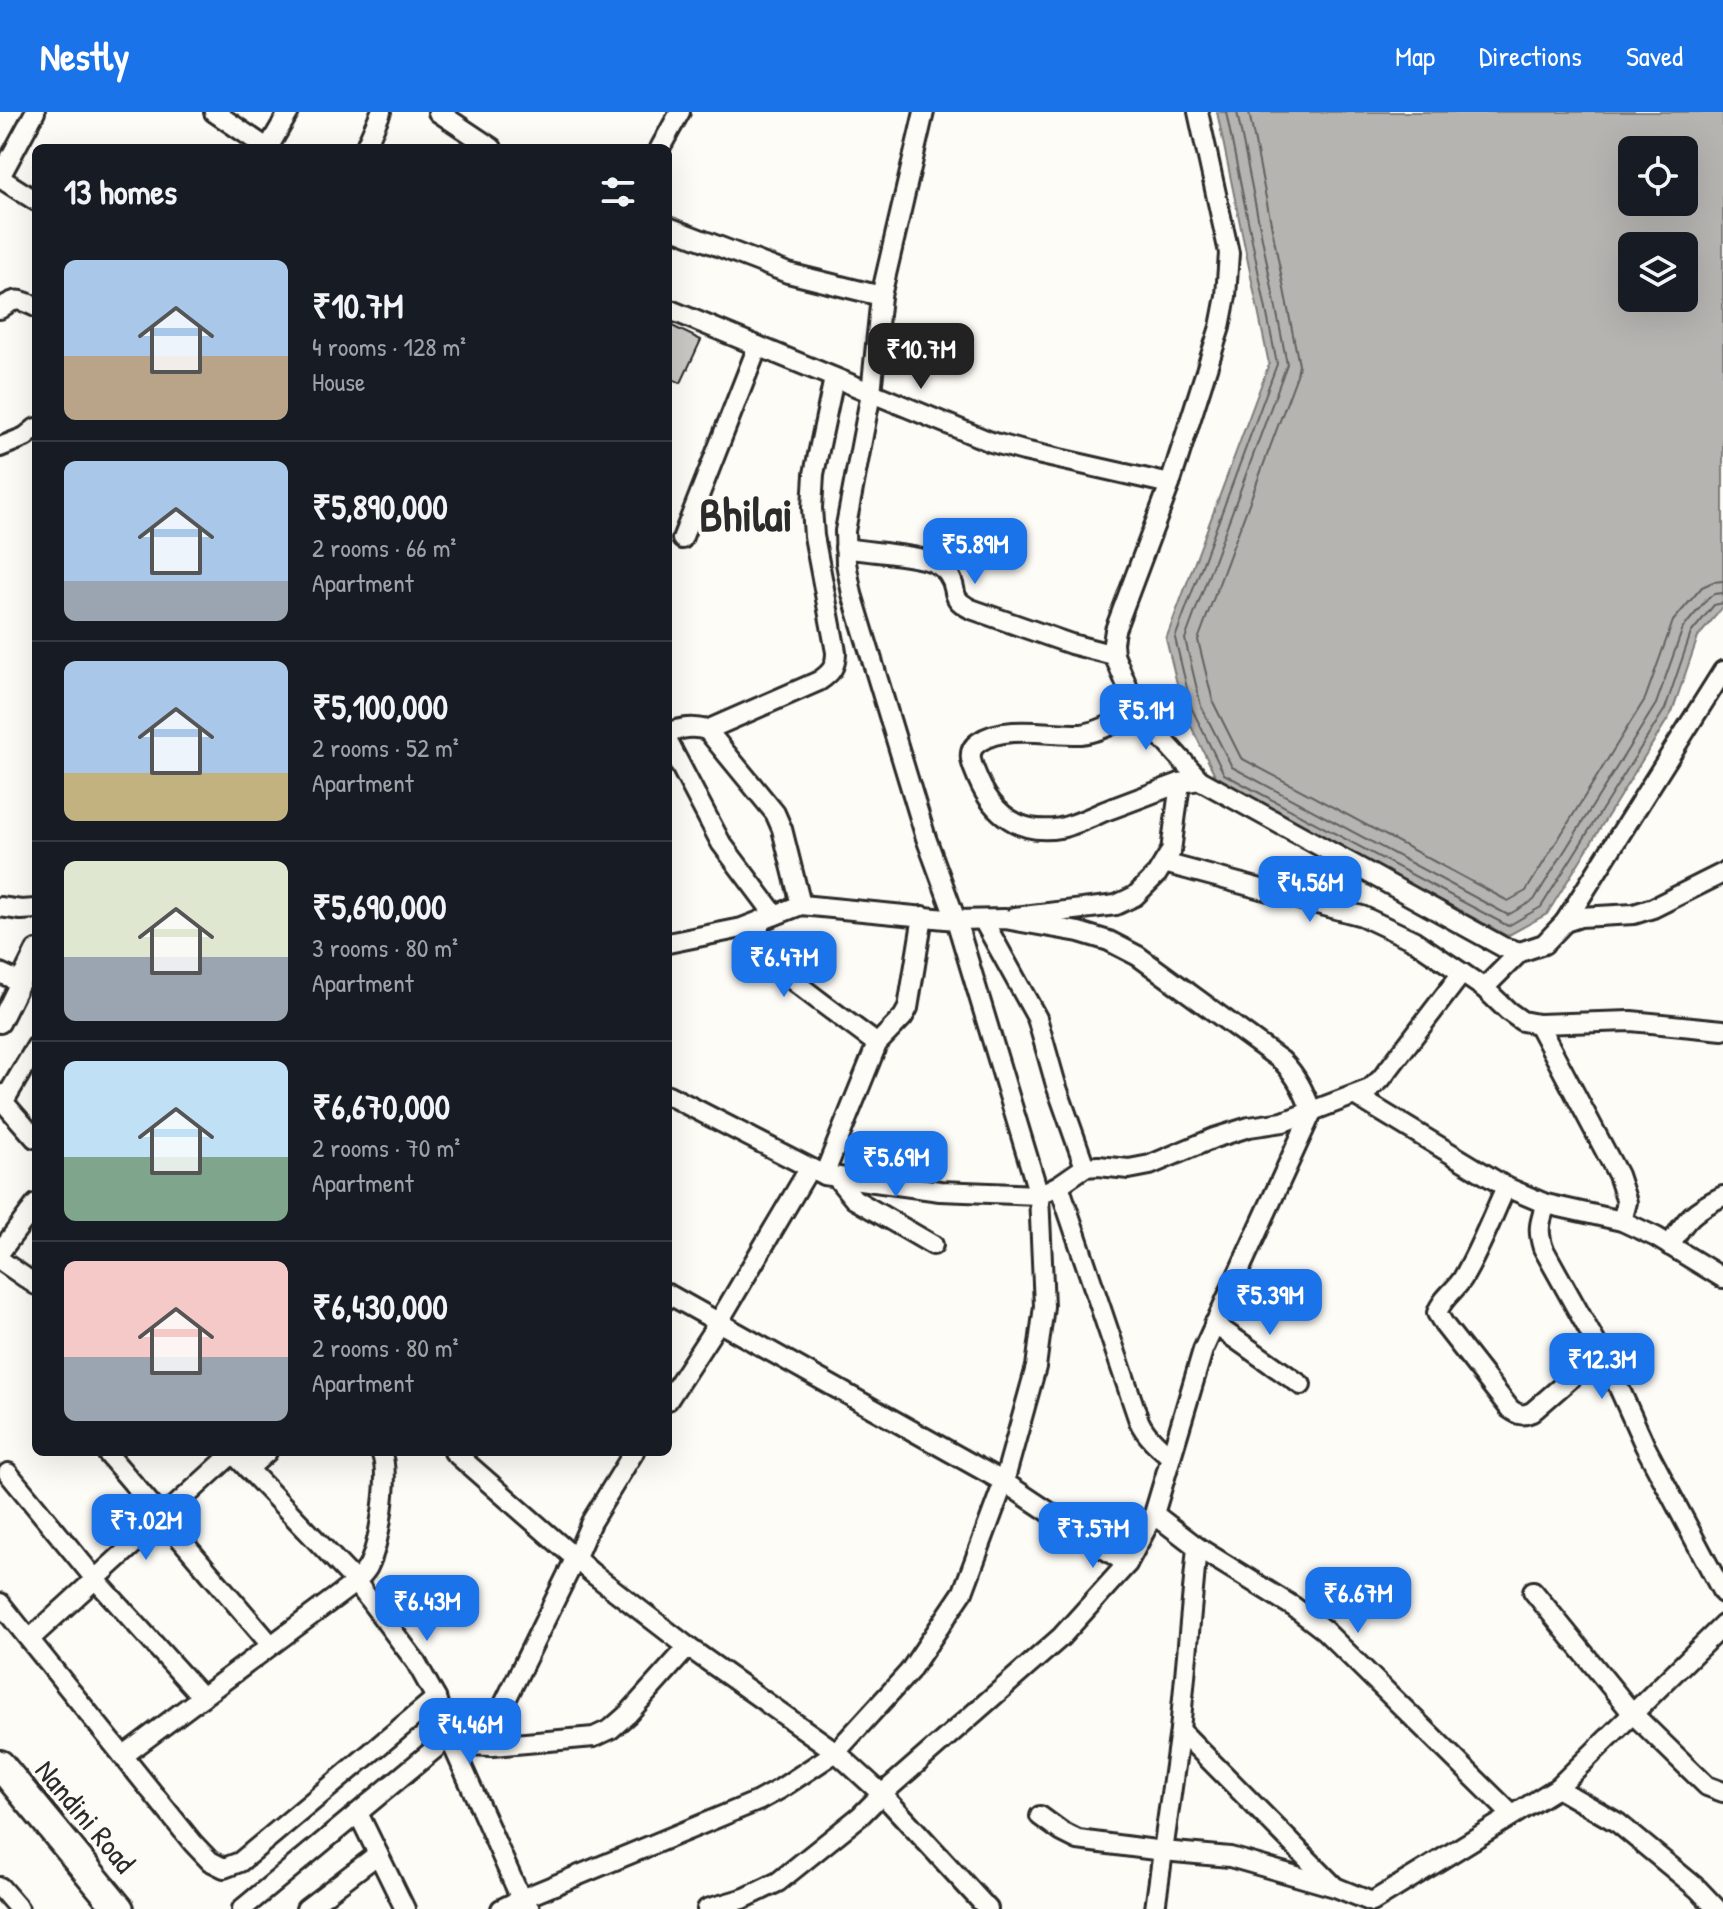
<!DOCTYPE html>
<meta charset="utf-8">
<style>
:root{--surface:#171b24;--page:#20242c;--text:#f1f3f6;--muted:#9ea1a6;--line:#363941;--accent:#1a73e8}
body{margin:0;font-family:"Patrick Hand",sans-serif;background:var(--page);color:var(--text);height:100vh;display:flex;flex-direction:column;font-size:30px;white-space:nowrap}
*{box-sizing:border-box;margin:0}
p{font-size:26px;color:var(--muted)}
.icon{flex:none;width:44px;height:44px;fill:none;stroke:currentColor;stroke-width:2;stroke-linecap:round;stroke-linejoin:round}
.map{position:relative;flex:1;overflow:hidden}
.details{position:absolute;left:32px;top:32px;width:640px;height:1312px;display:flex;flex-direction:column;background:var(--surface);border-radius:12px;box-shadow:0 8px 32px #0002}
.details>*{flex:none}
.controls{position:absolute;left:1618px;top:24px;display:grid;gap:16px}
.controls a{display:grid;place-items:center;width:80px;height:80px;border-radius:12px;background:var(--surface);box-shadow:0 8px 32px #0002;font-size:40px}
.price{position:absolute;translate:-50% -68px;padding:0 18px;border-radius:16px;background:var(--accent);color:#fff;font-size:26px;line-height:52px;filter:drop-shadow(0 2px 4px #0008)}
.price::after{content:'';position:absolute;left:50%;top:48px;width:24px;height:18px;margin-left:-12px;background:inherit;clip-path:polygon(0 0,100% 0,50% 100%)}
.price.active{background:#222;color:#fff}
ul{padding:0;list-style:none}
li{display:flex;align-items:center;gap:24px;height:200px;padding:0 32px}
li+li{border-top:2px solid var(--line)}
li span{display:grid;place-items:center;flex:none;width:224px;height:160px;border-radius:12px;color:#555}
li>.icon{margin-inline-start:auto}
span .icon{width:96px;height:96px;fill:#fffc;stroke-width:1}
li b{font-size:34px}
h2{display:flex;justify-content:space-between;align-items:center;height:96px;padding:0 32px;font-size:34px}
header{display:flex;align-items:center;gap:48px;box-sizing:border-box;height:112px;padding:0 40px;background:var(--accent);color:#fff}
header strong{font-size:38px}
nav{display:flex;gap:44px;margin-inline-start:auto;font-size:28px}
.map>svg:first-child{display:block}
.water{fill:#b5b4b1;stroke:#7e7d7b;stroke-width:2;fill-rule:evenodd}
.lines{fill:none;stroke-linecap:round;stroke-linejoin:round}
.shore{stroke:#626261;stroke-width:2}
.building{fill:#c9c8c4;stroke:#2b2b2b;stroke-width:2}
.minor-casing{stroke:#2b2b2b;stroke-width:24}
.primary-casing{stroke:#2b2b2b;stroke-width:34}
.minor{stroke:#fdfcf7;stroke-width:18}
.primary{stroke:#fdfcf7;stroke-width:28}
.labels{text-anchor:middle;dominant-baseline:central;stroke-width:7;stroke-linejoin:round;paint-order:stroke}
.street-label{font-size:30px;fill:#2b2b2b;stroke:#fdfcf7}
.town-label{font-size:46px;font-weight:bold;fill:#2b2b2b;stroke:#fdfcf7}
</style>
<header>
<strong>Nestly</strong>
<nav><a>Map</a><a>Directions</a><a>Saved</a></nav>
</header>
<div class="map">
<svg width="1723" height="1797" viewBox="0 0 1723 1797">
<rect width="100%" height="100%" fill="#fdfcf7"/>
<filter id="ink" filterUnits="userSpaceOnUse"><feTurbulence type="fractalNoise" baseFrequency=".0125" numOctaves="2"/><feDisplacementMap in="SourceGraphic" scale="16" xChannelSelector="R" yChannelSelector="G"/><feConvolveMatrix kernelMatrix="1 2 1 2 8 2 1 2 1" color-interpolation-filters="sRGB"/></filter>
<g filter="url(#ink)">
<path class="water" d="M 1217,0 L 1723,0 L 1723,495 L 1698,525 L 1672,600 L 1547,802 L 1507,824 L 1217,667 L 1184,600 L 1166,527 L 1269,252 ZM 1632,38 L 1684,38 L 1684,90 L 1632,90 ZM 1632,134 L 1684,134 L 1684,186 L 1632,186 Z"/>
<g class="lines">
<g class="shore">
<polyline points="1226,0 1277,252 1175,526 1192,597 1224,662 1508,814 1541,795 1665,597 1691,521 1714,493 1723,491"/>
<polyline points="1237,0 1287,252 1185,527 1201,594 1232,655 1508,803 1534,788 1656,592 1683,516 1708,486 1714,482 1723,481"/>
<polyline points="1249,0 1299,253 1297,263 1198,528 1213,590 1241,646 1508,789 1526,779 1645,587 1673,509 1702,475 1713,470 1723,469"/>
</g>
</g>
<polygon class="building" points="668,212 701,228 681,271 668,265"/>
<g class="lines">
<defs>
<g id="minor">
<polyline points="214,0 267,36"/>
<polyline points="438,0 492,36"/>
<polyline points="1198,0 1229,141 1226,184 1220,215 1170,372 1115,518 1113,531 1114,543 1138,600 1200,668 1503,835 1520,840 1544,832 1565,810 1580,805 1634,802 1653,796 1723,761"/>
<polyline points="268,36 289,0"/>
<polyline points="365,36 381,0"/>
<polyline points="660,36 680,0"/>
<polyline points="0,65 35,0"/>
<polyline points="0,66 36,89"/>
<polyline points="668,115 788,161 881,184"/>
<path d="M 0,197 C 15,185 19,187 36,195"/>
<polyline points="668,197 991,330 1024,339 1170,372"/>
<polyline points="0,335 25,325 36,316"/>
<polyline points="682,427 758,234"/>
<path d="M 845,436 C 870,440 904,442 927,448 C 935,450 944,456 948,462 C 960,478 947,485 971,497 L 1071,532 L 1114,543"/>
<path d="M 1138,600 C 1121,607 1099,621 1081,622 C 1052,623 1004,612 979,630 C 964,640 973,654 978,667 C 993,702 1020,723 1060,716 C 1075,713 1091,705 1105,699 C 1130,690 1155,680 1180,671 L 1200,668"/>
<path d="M 707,618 L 819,569 C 831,561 836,555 836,540 L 814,424 L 812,396 L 814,362 L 834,266"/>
<path d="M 668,620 C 682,616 693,614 707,618 L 775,701 L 782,717 L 801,793"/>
<polyline points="668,630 721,731 775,803"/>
<polyline points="1164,751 1362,804 1413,828 1462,861"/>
<polyline points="0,795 21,798 36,797"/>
<polyline points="1015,805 1116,793 1135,784 1157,762 1171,739 1180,671"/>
<polyline points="983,808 1037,906 1056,973 1085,1055"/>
<path d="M 760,809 C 759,817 756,827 758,835 C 763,850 858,917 877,932"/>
<polyline points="1565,810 1723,559"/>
<path d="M 668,831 L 742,816 L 801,793 L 956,808 L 1005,807 L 1079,820 L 1109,829 L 1138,844 L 1282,949 C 1297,964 1304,980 1312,1000 L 1203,1238 L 1154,1402 L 1127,1452 L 1061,1525 L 882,1682 L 860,1704 L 778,1770 L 745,1786 L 707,1797"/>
<polyline points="0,861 20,870"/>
<polyline points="1484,876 1508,899 1522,909 1538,912 1631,909 1723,918"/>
<polyline points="0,911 36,838"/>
<polyline points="1538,912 1618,1063 1627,1090 1622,1109"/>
<polyline points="0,982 7,994 35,1026"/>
<polyline points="668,983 824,1063 940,1079 1039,1083 1059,1073 1085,1055 1098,1054 1129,1057 1150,1053 1214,1026 1249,1015 1283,1010 1370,977 1381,967 1462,861 1484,876 1520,840"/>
<polyline points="1356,984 1506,1075 1546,1092 1622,1109 1656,1125 1723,1166"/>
<polyline points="4,989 36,935"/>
<polyline points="824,1063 877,932 903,905 908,896 923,804"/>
<polyline points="836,1065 854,1087 933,1133"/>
<path d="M 1059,1073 L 1139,1309 C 1146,1324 1158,1334 1171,1345"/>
<path d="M 1506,1075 C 1492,1105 1480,1137 1463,1166 C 1455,1179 1442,1186 1437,1201 L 1445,1214 L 1510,1297 C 1518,1303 1523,1304 1532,1300 L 1601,1240"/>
<path d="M 1546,1092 C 1540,1110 1537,1117 1543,1136 L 1612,1260 L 1645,1334 L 1723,1481"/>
<path d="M 1670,1134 C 1685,1106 1695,1098 1723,1084"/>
<polyline points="0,1140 36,1092"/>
<polyline points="0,1148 36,1173"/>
<polyline points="668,1182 1004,1370 1127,1452"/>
<polyline points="1214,1212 1301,1273"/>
<polyline points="668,1288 718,1211 809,1057"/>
<polyline points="232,1340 356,1470 416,1550 436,1586 449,1625 521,1787 530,1797"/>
<polyline points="454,1340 592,1461 688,1535 836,1640 882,1682 988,1797"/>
<polyline points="107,1341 271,1533"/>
<polyline points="248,1357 267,1340"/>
<polyline points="8,1361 96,1468 202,1585"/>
<polyline points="1154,1402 1197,1435 1294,1495 1324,1518 1512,1703"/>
<polyline points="1533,1479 1633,1602 1707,1674 1723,1680"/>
<polyline points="0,1491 193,1731 210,1749 224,1756 240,1750 436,1586"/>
<polyline points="30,1527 233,1341"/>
<polyline points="1180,1618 1333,1773"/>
<polyline points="492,1634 502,1596 575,1447 591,1410 634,1340"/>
<path d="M 123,1644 L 356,1470 C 360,1465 365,1460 368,1455 C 379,1433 391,1362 381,1340"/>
<polyline points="1557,1676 1618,1711 1698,1777 1717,1797"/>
<polyline points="358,1701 405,1797"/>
<polyline points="1040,1704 1062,1720 1078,1728 1163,1739 1230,1745 1335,1775 1372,1790 1557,1676 1723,1513"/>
<polyline points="0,1775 19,1797"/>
<polyline points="242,1797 449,1625 467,1633 492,1634 594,1625 611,1617 628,1602 688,1535"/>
<polyline points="306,1797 378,1742"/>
<polyline points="501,1797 521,1787 758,1689 780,1677 836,1640 909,1560 963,1480 1004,1370 1036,1255 1044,1194 1039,1083 956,808 926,726 852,482 846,451 845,419 871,281 881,184 924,0"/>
<polyline points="1155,1797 1180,1618 1197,1435"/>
</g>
<polyline id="primary" points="0,1653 119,1797"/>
</defs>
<use href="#minor" class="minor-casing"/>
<use href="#primary" class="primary-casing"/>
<use href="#minor" class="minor"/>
<use href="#primary" class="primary"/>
</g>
</g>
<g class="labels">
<g class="street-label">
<text transform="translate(86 1704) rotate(50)">Nandini Road</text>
</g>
<g class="town-label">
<text x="746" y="402">Bhilai</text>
</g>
</g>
</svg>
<div class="controls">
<a><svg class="icon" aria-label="locate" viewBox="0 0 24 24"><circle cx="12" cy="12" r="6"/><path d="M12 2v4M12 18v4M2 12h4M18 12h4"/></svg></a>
<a><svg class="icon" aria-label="layers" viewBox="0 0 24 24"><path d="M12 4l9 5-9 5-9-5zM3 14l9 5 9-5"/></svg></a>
</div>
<b class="price active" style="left:921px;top:279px">₹10.7M</b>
<b class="price" style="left:975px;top:474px">₹5.89M</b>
<b class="price" style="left:1146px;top:640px">₹5.1M</b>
<b class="price" style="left:1310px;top:812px">₹4.56M</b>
<b class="price" style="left:784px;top:887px">₹6.47M</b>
<b class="price" style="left:896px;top:1087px">₹5.69M</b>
<b class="price" style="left:1270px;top:1225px">₹5.39M</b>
<b class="price" style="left:1602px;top:1289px">₹12.3M</b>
<b class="price" style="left:146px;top:1450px">₹7.02M</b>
<b class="price" style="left:1093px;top:1458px">₹7.57M</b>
<b class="price" style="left:1358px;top:1523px">₹6.67M</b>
<b class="price" style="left:427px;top:1531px">₹6.43M</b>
<b class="price" style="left:470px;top:1654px">₹4.46M</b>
<section class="details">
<h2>13 homes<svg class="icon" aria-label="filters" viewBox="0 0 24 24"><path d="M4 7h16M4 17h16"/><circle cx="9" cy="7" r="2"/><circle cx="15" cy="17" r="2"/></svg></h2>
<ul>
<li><span style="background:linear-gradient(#a9c7e8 60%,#b9a48a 0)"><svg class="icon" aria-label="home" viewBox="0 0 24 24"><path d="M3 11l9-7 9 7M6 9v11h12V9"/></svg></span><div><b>₹10.7M</b><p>4 rooms · 128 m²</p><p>House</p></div></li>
<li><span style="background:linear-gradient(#a9c7e8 75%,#9aa5b1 0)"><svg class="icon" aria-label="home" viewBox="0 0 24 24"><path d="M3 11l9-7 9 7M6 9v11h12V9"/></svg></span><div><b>₹5,890,000</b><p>2 rooms · 66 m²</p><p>Apartment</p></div></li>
<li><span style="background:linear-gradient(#a9c7e8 70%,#c2b280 0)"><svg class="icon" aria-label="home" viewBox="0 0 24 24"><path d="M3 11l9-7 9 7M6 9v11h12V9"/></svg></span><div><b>₹5,100,000</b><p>2 rooms · 52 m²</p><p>Apartment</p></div></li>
<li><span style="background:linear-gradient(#dfe7d0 60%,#9aa5b1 0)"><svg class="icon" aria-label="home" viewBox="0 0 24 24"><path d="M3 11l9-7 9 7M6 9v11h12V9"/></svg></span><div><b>₹5,690,000</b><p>3 rooms · 80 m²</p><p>Apartment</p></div></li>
<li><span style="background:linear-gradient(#bfe0f5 60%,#7fa58c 0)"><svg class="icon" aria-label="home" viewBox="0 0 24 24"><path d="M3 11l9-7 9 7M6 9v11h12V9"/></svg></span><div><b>₹6,670,000</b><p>2 rooms · 70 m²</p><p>Apartment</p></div></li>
<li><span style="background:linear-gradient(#f6c9c9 60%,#9aa5b1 0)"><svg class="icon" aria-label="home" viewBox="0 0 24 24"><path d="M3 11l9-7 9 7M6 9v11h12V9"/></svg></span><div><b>₹6,430,000</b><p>2 rooms · 80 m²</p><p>Apartment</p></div></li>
</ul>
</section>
</div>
